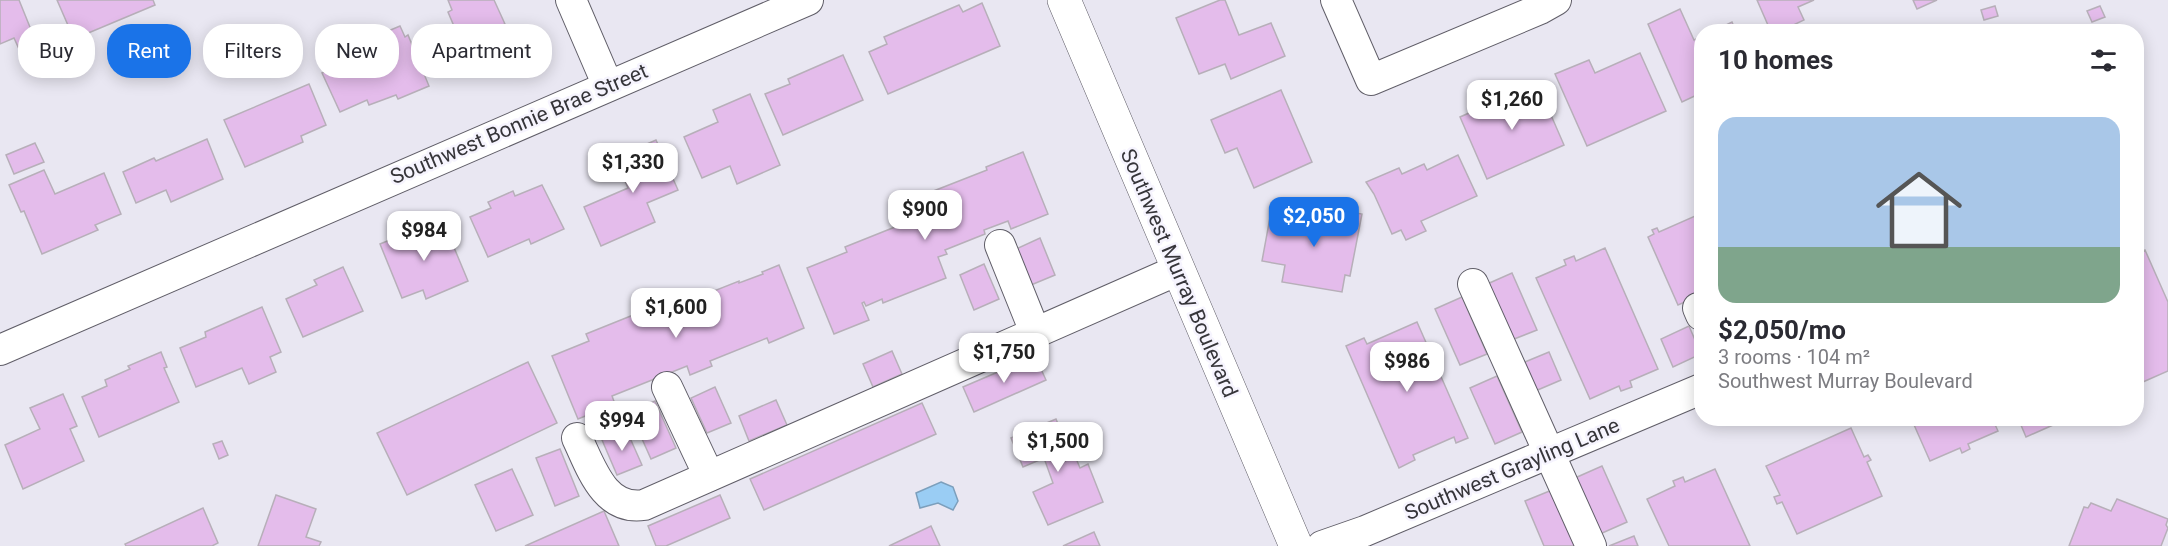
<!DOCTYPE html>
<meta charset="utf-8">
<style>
:root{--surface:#fff;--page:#f7f7f7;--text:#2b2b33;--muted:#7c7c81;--accent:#1a73e8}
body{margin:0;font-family:Roboto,sans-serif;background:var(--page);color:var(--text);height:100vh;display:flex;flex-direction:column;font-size:22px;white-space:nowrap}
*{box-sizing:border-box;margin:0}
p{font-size:20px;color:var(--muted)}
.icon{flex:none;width:33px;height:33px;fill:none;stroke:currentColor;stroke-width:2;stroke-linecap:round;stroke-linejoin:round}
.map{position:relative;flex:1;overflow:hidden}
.sheet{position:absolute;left:1694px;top:24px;width:450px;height:402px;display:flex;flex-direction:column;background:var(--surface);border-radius:24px;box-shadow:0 3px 15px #0003}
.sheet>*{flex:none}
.top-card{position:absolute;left:18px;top:24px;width:570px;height:54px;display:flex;gap:12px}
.price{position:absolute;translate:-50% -51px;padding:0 14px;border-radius:12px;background:#fff;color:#222;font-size:20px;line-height:39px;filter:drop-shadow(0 2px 3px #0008)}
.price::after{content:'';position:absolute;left:50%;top:36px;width:18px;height:14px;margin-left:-9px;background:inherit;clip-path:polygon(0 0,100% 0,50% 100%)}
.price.on{background:var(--accent);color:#fff}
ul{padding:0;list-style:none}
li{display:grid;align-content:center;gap:12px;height:318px;padding:0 24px}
li span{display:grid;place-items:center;height:186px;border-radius:18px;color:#555}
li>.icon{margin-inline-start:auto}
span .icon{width:108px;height:108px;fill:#fffc;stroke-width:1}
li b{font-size:26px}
h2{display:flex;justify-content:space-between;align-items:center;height:72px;padding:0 24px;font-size:26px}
.tag{padding:0 21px;border-radius:24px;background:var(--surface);box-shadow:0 3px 15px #0003;font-size:21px;line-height:54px}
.tag.on{background:var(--accent);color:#fff}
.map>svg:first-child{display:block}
.water{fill:#9acdf4;stroke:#7c9fbc;stroke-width:1.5}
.building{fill:#e4bceb;stroke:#b7afb9;stroke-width:1.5}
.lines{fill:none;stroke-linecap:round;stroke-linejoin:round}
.minor-casing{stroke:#605e68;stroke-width:32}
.major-casing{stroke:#605e68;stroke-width:34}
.minor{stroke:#fff;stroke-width:30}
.major{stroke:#fff;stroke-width:33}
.labels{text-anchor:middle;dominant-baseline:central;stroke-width:5;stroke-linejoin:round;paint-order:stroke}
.street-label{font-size:21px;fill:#36353a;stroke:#f6f4fe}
</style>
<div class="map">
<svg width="2168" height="546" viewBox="0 0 2168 546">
<rect width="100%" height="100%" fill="#e9e7f2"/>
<polygon class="water" points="941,482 953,487 958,501 953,510 938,503 920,508 916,493"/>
<g class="building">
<polygon points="0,0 19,0 36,42 19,49 14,38 0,44"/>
<polygon points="57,0 153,0 155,5 74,39"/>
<polygon points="448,0 494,0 505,24 500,26 512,54 473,71 448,12 452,10"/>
<polygon points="1220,0 1225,0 1239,35 1271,23 1285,56 1231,79 1225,64 1199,74 1176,18"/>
<polygon points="1757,0 1814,0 1798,7 1804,20 1779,32 1771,32"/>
<polygon points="1913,0 1937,0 1917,9"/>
<polygon points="982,3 1000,46 888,94 869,52 887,44 884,37 959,5 963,12"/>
<polygon points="1995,6 1998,16 1984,20 1981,10"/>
<polygon points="2100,6 2105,17 2092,22 2087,11"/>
<polygon points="1680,9 1694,40 1701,37 1701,93 1682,102 1648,24"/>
<polygon points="1732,22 1736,32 1712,32"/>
<polygon points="400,26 405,37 408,35 429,86 398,99 396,95 369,105 367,100 340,112 322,73 379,48 374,37"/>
<polygon points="1640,53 1666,111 1587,146 1555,74 1589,60 1595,73"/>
<polygon points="843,55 863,100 783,135 765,94 790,84 788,79"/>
<polygon points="1537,83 1564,145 1487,179 1460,117"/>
<polygon points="309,84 326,125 301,136 303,142 245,167 224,120"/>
<polygon points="1281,90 1312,162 1254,188 1237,148 1225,153 1211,120"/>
<polygon points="750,94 780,165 737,184 730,166 702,178 684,137 718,122 713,110"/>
<polygon points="207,139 223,179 171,202 166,190 136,203 123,172 154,158 156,161"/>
<polygon points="656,140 678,190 647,203 655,222 601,246 584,207 628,188 615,158"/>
<polygon points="35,143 44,162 14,174 6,155"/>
<polygon points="1023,152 1048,214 1011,229 1008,221 984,230 985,234 945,250 947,254 938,257 946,278 883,303 882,299 866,306 864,302 862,303 869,320 834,334 807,268 847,252 845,247 915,219 908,201 987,170 986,167"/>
<polygon points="1458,155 1477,196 1421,221 1426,231 1406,240 1401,230 1392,234 1374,194 1366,182 1399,168 1402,174 1424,164 1427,170"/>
<polygon points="44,170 55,194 104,173 121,214 95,225 98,230 42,254 24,211 21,212 9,185"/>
<polygon points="542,185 564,229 531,244 529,239 488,257 470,217 491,208 488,202 513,191 515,196"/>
<polygon points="1701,205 1701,295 1678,305 1648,237 1654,234 1652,230 1657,228 1659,232 1700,214 1696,207"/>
<polygon points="1327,208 1362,214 1350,276 1345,275 1342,292 1282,282 1285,265 1262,261 1271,212 1325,222"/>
<polygon points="427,225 430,232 445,226 468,281 426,299 423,290 402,298 380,244"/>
<polygon points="1040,238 1055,275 1031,285 1016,249"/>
<polygon points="1605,248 1658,369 1630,381 1632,387 1621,391 1619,386 1590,399 1536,278 1566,265 1564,260 1574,256 1576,261"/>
<polygon points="2145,250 2168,302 2168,371 2136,385 2136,254"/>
<polygon points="984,264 999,299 974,310 960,275"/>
<polygon points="779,265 804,328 769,343 767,338 710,361 712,366 690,375 687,366 612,396 615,404 578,419 552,356 589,341 586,334 663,303 666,310 739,281 739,283 763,274 762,272"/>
<polygon points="343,267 363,311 303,337 286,299 317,285 314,280"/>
<polygon points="1512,273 1537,330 1509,341 1485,285"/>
<polygon points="1462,297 1487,354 1460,365 1435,309"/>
<polygon points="262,307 281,352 270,357 276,372 249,384 242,368 196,387 180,348 206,337 205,332"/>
<polygon points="1417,322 1468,438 1456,443 1454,437 1413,455 1415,460 1399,468 1346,346 1364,338 1367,344"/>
<polygon points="1689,326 1701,354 1673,367 1661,339"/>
<polygon points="892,351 902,374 873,387 863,364"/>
<polygon points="161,352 167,367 164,368 179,402 99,437 82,397 107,386 105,380 130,369 128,366"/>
<polygon points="1549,352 1561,380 1533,392 1520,364"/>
<polygon points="1035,356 1046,380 974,412 963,387"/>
<polygon points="528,362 557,423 407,495 377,433"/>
<polygon points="1497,376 1522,432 1495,444 1470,388"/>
<polygon points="715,387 731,423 707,433 691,398"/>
<polygon points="63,394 77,426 70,429 84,461 23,489 5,445 40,429 30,408"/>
<polygon points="776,400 787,425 749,441 739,416"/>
<polygon points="655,401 676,448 651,459 630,412"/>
<polygon points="922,403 936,434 764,510 750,479"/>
<polygon points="1911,418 1992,418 1998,431 1968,444 1970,449 1962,453 1960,448 1930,461"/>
<polygon points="2018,418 2050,418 2053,425 2026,437"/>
<polygon points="1056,419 1068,449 1059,453 1063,462 1075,456 1080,468 1088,464 1103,502 1048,525 1033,492 1053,483 1044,458 1023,467 1011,438"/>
<polygon points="1851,428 1864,457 1868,455 1871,460 1867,462 1882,496 1797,534 1782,502 1777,504 1774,497 1780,495 1766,466"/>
<polygon points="626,429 642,465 617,475 602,440"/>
<polygon points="222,441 228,455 219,459 213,444"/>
<polygon points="560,449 579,496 555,506 536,458"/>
<polygon points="1602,466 1627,522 1600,534 1575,478"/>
<polygon points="512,469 533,515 496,531 475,485"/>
<polygon points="1715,469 1750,546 1669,546 1647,499 1675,486 1673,481 1683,477 1685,482"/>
<polygon points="1552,490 1576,546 1544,546 1525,501"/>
<polygon points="276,495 316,509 306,537 321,542 319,546 258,546"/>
<polygon points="720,495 730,518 666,546 656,546 648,526"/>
<polygon points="2117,499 2168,519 2166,525 2168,528 2161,546 2069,546 2084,507 2088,508 2091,503 2111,511"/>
<polygon points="203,508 218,543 212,546 126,546 125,544"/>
<polygon points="604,511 619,546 525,546"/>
<polygon points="931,526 940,546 889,546"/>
<polygon points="1094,532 1100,546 1063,546"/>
<polygon points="1634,536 1638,546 1609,546"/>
</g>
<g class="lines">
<defs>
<g id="minor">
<polyline points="571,0 608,86"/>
<polyline points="1336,0 1371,80 1540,9 1556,0"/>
<polyline points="1000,245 1035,332"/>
<polyline points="1473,284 1591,546"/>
<polyline points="1698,308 1701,315"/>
<polyline points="0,350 808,0"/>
<polyline points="667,387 709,476"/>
<path d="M 577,438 C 591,467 604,511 644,505 L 1178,270"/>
<polyline points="1322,546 1365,531 1701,389"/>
</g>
<polyline id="major" points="1064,0 1296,546"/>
</defs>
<use href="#minor" class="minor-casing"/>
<use href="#major" class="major-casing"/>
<use href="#minor" class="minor"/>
<use href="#major" class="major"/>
</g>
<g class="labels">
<g class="street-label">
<text transform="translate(519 124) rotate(-23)">Southwest Bonnie Brae Street</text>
<text transform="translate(1179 273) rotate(67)">Southwest Murray Boulevard</text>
<text transform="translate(1512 469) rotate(-23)">Southwest Grayling Lane</text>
</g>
</g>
</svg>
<b class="price" style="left:1512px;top:131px">$1,260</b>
<b class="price" style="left:633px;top:194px">$1,330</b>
<b class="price" style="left:925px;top:241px">$900</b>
<b class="price on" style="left:1314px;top:248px">$2,050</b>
<b class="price" style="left:424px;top:262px">$984</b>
<b class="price" style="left:676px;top:339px">$1,600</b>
<b class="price" style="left:1004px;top:384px">$1,750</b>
<b class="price" style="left:1407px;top:393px">$986</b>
<b class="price" style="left:622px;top:452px">$994</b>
<b class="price" style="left:1058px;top:473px">$1,500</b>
<div class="top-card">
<a class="tag">Buy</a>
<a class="tag on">Rent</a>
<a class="tag">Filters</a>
<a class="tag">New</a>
<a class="tag">Apartment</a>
</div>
<section class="sheet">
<h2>10 homes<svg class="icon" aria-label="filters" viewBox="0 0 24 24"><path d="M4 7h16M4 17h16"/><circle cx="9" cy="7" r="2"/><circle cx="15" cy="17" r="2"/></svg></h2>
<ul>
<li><span style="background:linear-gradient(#a9c7e8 70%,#7fa58c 0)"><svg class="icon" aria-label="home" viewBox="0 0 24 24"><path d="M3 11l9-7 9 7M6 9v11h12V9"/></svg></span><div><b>$2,050/mo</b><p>3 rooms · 104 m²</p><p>Southwest Murray Boulevard</p></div></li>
</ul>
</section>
</div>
